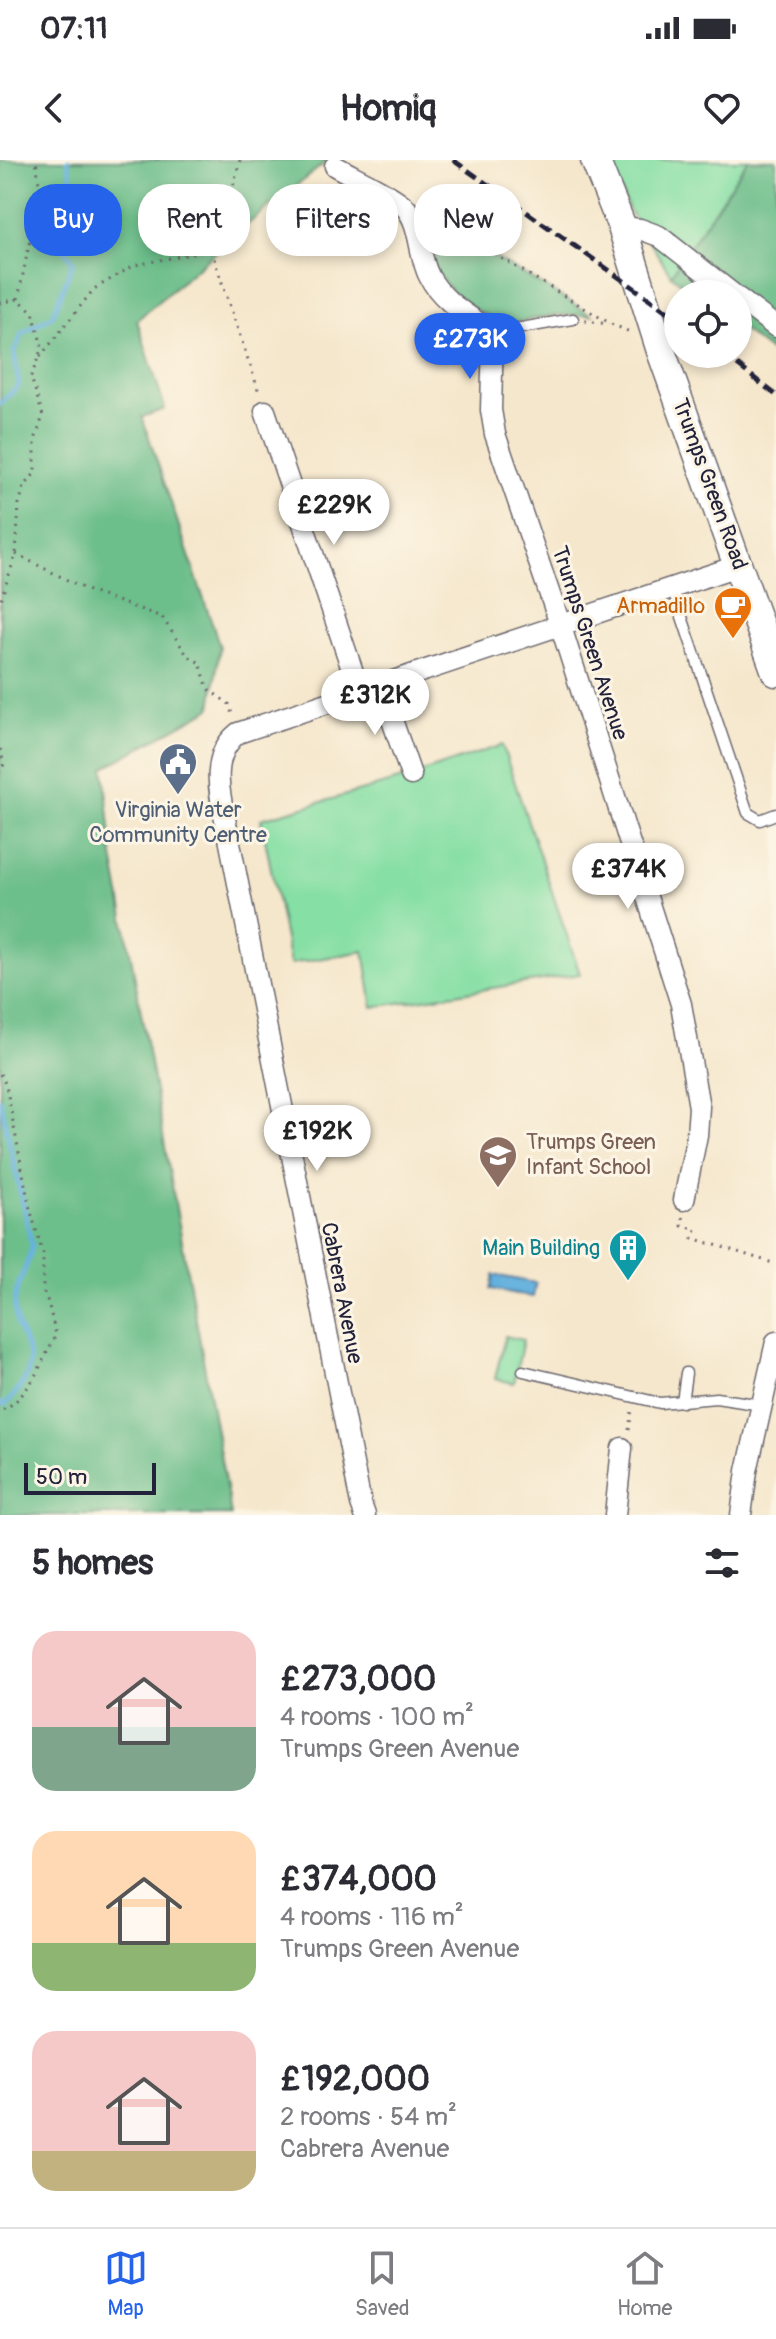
<!DOCTYPE html>
<meta charset="utf-8">
<style>
:root{--surface:#fff;--page:#f7f7f7;--text:#2b2b33;--muted:#7c7c81;--line:#e1e1e2;--accent:#2563eb}
body{margin:0;font-family:Pangolin,sans-serif;background:var(--page);color:var(--text);height:100vh;display:flex;flex-direction:column;font-size:30px;white-space:nowrap}
*{box-sizing:border-box;margin:0}
p{font-size:26px;color:var(--muted)}
.icon{flex:none;width:44px;height:44px;fill:none;stroke:currentColor;stroke-width:2;stroke-linecap:round;stroke-linejoin:round}
.map{position:relative;height:1355px;overflow:hidden}
.drawer{display:flex;flex-direction:column;background:var(--surface);flex:1}
.drawer>*{flex:none}
.top-card{position:absolute;left:24px;top:24px;width:728px;height:72px;display:flex;gap:16px}
.controls{position:absolute;left:664px;top:120px;display:grid;gap:16px}
.controls a{display:grid;place-items:center;width:88px;height:88px;border-radius:50%;background:var(--surface);box-shadow:0 4px 12px #0003;font-size:40px}
.scale{position:absolute;left:24px;bottom:20px;width:132px;box-sizing:border-box;padding-left:8px;border:4px solid #22223b;border-top:0;font-size:22px;line-height:28px;white-space:nowrap;color:#22223b;-webkit-text-stroke:6px #fcf5e5;paint-order:stroke}
.price{position:absolute;translate:-50% -68px;padding:0 18px;border-radius:28px;background:#fff;color:#222;font-size:26px;line-height:52px;filter:drop-shadow(0 2px 4px #0008)}
.price::after{content:'';position:absolute;left:50%;top:48px;width:24px;height:18px;margin-left:-12px;background:inherit;clip-path:polygon(0 0,100% 0,50% 100%)}
.price.selected{background:var(--accent);color:#fff}
ul{padding:0;list-style:none}
li{display:flex;align-items:center;gap:24px;height:200px;padding:0 32px}
li span{display:grid;place-items:center;flex:none;width:224px;height:160px;border-radius:24px;color:#555}
li>.icon{margin-inline-start:auto}
span .icon{width:96px;height:96px;fill:#fffc;stroke-width:1}
li b{font-size:34px}
h2{display:flex;justify-content:space-between;align-items:center;height:96px;padding:0 32px;font-size:34px}
.tag{padding:0 28px;border-radius:32px;background:var(--surface);box-shadow:0 4px 12px #0003;font-size:28px;line-height:72px}
.tag.selected{background:var(--accent);color:#fff}
.status{display:flex;justify-content:space-between;align-items:center;height:56px;padding:0 40px;background:var(--surface);direction:ltr}
.status svg{height:22px;fill:currentColor}
header{display:flex;justify-content:space-between;align-items:center;height:104px;padding:0 32px;background:var(--surface);font-size:36px;font-weight:800}
.dock{display:flex;justify-content:space-around;align-items:center;height:112px;border-top:2px solid var(--line);background:var(--surface);font-size:22px;color:var(--muted)}
.dock a{display:grid;justify-items:center;gap:4px}
.dock .selected{color:var(--accent)}
.map>svg:first-child{display:block}
.green{fill:#86dfa4;stroke:#548070;stroke-width:2}
.forest{fill:#6cbe8a;stroke:#477062;stroke-width:2}
.water{fill:#64b0dd;stroke:#43698c;stroke-width:2}
.lines{fill:none;stroke-linecap:round;stroke-linejoin:round}
.stream{stroke:#64b0dd;stroke-width:5}
.lane-casing{stroke:#6c676e;stroke-width:13}
.street-casing{stroke:#6c676e;stroke-width:23}
.secondary-casing{stroke:#6c676e;stroke-width:31}
.path{stroke:#6c676e;stroke-width:3;stroke-dasharray:2 6;stroke-linecap:butt}
.lane{stroke:#fff;stroke-width:10}
.street{stroke:#fff;stroke-width:20}
.secondary{stroke:#fff;stroke-width:28}
.rail{stroke:#22223b;stroke-width:5;stroke-dasharray:12 6;stroke-linecap:butt}
.labels{text-anchor:middle;dominant-baseline:central;stroke-width:6;stroke-linejoin:round;paint-order:stroke}
.street-label{font-size:22px;fill:#22223b;stroke:#fcf5e5}
.food-label{font-size:22px;fill:#c56008;stroke:#fcf5e5;text-anchor:end}
.service-label{font-size:22px;fill:#4e5e75;stroke:#fcf5e5}
.education-label{font-size:22px;fill:#785e54;stroke:#fcf5e5;text-anchor:start}
.culture-label{font-size:22px;fill:#0d838f;stroke:#fcf5e5;text-anchor:end}
</style>
<div class="status"><b>07:11</b><svg viewBox="0 0 49 12"><path d="M0 12V9h3v3zM5 12V6h3v6zM10 12V3h3v9zM15 12V0h3v12zM26 1h20v11H26zM47 4h2v5h-2z"/></svg></div>
<header><svg class="icon" aria-label="back" viewBox="0 0 24 24"><path d="M15 5l-7 7 7 7"/></svg>Homiq<svg class="icon" aria-label="heart" viewBox="0 0 24 24"><path d="M12 20l-8-8c-3-5 5-10 8-4 3-6 11-1 8 4z"/></svg></header>
<div class="map">
<svg width="776" height="1355" viewBox="0 0 776 1355">
<rect width="100%" height="100%" fill="#fcf5e5"/>
<filter id="ink" filterUnits="userSpaceOnUse"><feTurbulence type="fractalNoise" baseFrequency=".0125" numOctaves="2"/><feDisplacementMap in="SourceGraphic" scale="16" xChannelSelector="R" yChannelSelector="G"/><feConvolveMatrix kernelMatrix="1 2 1 2 8 2 1 2 1" color-interpolation-filters="sRGB"/></filter>
<filter id="wash" filterUnits="userSpaceOnUse"><feTurbulence type="fractalNoise" baseFrequency=".006" numOctaves="4" result="noise"/><feDisplacementMap in="SourceGraphic" scale="32" xChannelSelector="R" yChannelSelector="G"/><feGaussianBlur stdDeviation="1.8" result="paint"/><feColorMatrix in="noise" values="0 0 0 0 0 0 0 0 0 0 0 0 0 0 0 0 0 1.4 0 .05"/><feComposite in="paint" operator="in"/></filter>
<g filter="url(#wash)">
<rect width="100%" height="100%" fill="#f5e7cc"/>
<g class="green">
<polygon points="608,0 748,0 671,115 630,52"/>
<polygon points="502,585 580,814 373,847 364,791 290,804 261,659 396,621"/>
<polygon points="505,1176 523,1180 514,1223 495,1219"/>
</g>
<g class="forest">
<polygon points="0,0 329,0 261,53 137,160 165,249 142,257 220,487 211,548 104,608 113,696 231,1355 0,1355"/>
<polygon points="748,0 776,0 776,196 738,167 738,134 695,134 671,115"/>
<polygon points="420,53 592,155 555,155 513,163 494,159 476,150 455,135 436,112"/>
</g>
<polygon class="water" points="494,1115 536,1123 533,1137 491,1129"/>
<g class="lines">
<g class="stream">
<polyline points="0,244 19,225 14,192 23,173 53,155 73,102 57,78 75,43 68,0"/>
<path d="M 0,940 L 32,1086 C 29,1105 17,1120 15,1140 C 11,1186 55,1193 6,1244 L 0,1244"/>
</g>
</g>
</g>
<g filter="url(#ink)">
<g class="lines">
<defs>
<g id="lane">
<polyline points="493,173 573,159"/>
<polyline points="673,430 748,653 760,660 776,654"/>
<polyline points="523,1211 660,1243 716,1238 762,1245"/>
<polyline points="682,1242 686,1213"/>
</g>
<g id="street">
<path d="M 335,6 C 352,16 392,34 404,46 C 421,63 418,95 429,116 C 442,142 470,156 493,173 L 491,250 L 495,274 L 561,467 L 681,844 L 699,947 L 697,975 L 684,1040"/>
<polyline points="622,67 640,69 659,76 733,134"/>
<polyline points="738,138 776,167"/>
<polyline points="265,251 360,533"/>
<polyline points="380,525 411,615"/>
<path d="M 365,1355 L 361,1344 L 230,683 C 224,647 204,600 238,573 L 740,405"/>
<polyline points="615,1355 622,1288"/>
<polyline points="741,1355 747,1311 776,1182"/>
</g>
<polyline id="secondary" points="595,0 622,67 661,191 776,512"/>
</defs>
<use href="#lane" class="lane-casing"/>
<use href="#street" class="street-casing"/>
<use href="#secondary" class="secondary-casing"/>
<g class="path">
<polyline points="240,0 230,38 211,90 259,232"/>
<polyline points="433,57 611,164 630,172"/>
<polyline points="18,139 40,30 36,0"/>
<polyline points="0,143 18,139 33,152 42,187 31,217 43,256 35,280 35,313 24,327 19,344 16,394 0,442"/>
<polyline points="585,161 609,164"/>
<polyline points="40,197 94,129 135,105 211,90"/>
<polyline points="16,394 91,432 162,457 187,495 200,503 208,529 229,544 232,554"/>
<polyline points="0,589 4,604 0,612"/>
<path d="M 0,914 L 6,925 L 29,1045 L 43,1094 L 43,1131 L 48,1142 L 56,1175 C 42,1201 29,1239 0,1251"/>
<polyline points="683,1057 682,1066 696,1069 693,1078 776,1104"/>
<polyline points="629,1270 632,1249"/>
</g>
<use href="#lane" class="lane"/>
<use href="#street" class="street"/>
<use href="#secondary" class="secondary"/>
<g class="rail">
<polyline points="453,0 678,159"/>
<polyline points="723,194 776,235"/>
</g>
</g>
</g>
<defs>
<symbol id="cafe-pin" viewBox="-11 -11 22 30"><path d="M0 17L-7.5 6A9.5 9.5 0 1 1 7.5 6Z" fill="#e8710a" stroke="#fcf5e5"/><path d="M-5.5-4.5H6V0H3Q3 3.5 0 3.5H-2.5Q-5.5 3.5-5.5 0ZM3-3.2v2h1.7v-2ZM-6 4.5H4V6H-6Z" fill="#fff"/></symbol>
<symbol id="civic-pin" viewBox="-11 -11 22 30"><path d="M0 17L-7.5 6A9.5 9.5 0 1 1 7.5 6Z" fill="#5c6f8a" stroke="#fcf5e5"/><path d="M-.6-6.5H3V-4.5H.6V-3L4-1V1h2V6H-6V1h2V-1L-.6-3ZM-1.2 2.5V6h2.4V2.5Z" fill="#fff"/></symbol>
<symbol id="school-pin" viewBox="-11 -11 22 30"><path d="M0 17L-7.5 6A9.5 9.5 0 1 1 7.5 6Z" fill="#8d6e63" stroke="#fcf5e5"/><path d="M0-5L7-2L0 1L-7-2ZM-4 1L0 2.5L4 1V4Q0 6-4 4Z" fill="#fff"/></symbol>
<symbol id="building-pin" viewBox="-11 -11 22 30"><path d="M0 17L-7.5 6A9.5 9.5 0 1 1 7.5 6Z" fill="#0f9aa8" stroke="#fcf5e5"/><path d="M-4-6H4V6H1V3H-1V6H-4ZM-2.5-4.3h1.7v1.8h-1.7ZM.8-4.3h1.7v1.8H.8ZM-2.5-1h1.7V.8h-1.7ZM.8-1h1.7V.8H.8Z" fill="#fff"/></symbol>
</defs>
<g fill-rule="evenodd">
<use href="#cafe-pin" x="711" y="424" width="44" height="60"/>
<use href="#civic-pin" x="156" y="580" width="44" height="60"/>
<use href="#school-pin" x="476" y="973" width="44" height="60"/>
<use href="#building-pin" x="606" y="1066" width="44" height="60"/>
</g>
<g class="labels">
<g class="street-label">
<text transform="translate(710 324) rotate(70)">Trumps Green Road</text>
<text transform="translate(590 483) rotate(72)">Trumps Green Avenue</text>
<text transform="translate(342 1133) rotate(79)">Cabrera Avenue</text>
</g>
<g class="food-label">
<text x="705" y="446">Armadillo</text>
</g>
<g class="service-label">
<text x="178" y="650">Virginia Water<tspan x="178" dy="25">Community Centre</tspan></text>
</g>
<g class="education-label">
<text x="526" y="982">Trumps Green<tspan x="526" dy="25">Infant School</tspan></text>
</g>
<g class="culture-label">
<text x="600" y="1088">Main Building</text>
</g>
</g>
</svg>
<div class="controls">
<a><svg class="icon" aria-label="locate" viewBox="0 0 24 24"><circle cx="12" cy="12" r="6"/><path d="M12 2v4M12 18v4M2 12h4M18 12h4"/></svg></a>
</div>
<div class="scale">50 m</div>
<b class="price selected" style="left:470px;top:221px">£273K</b>
<b class="price" style="left:334px;top:387px">£229K</b>
<b class="price" style="left:375px;top:577px">£312K</b>
<b class="price" style="left:628px;top:751px">£374K</b>
<b class="price" style="left:317px;top:1013px">£192K</b>
<div class="top-card">
<a class="tag selected">Buy</a>
<a class="tag">Rent</a>
<a class="tag">Filters</a>
<a class="tag">New</a>
</div>
</div>
<section class="drawer">
<h2>5 homes<svg class="icon" aria-label="filters" viewBox="0 0 24 24"><path d="M4 7h16M4 17h16"/><circle cx="9" cy="7" r="2"/><circle cx="15" cy="17" r="2"/></svg></h2>
<ul>
<li><span style="background:linear-gradient(#f6c9c9 60%,#7fa58c 0)"><svg class="icon" aria-label="home" viewBox="0 0 24 24"><path d="M3 11l9-7 9 7M6 9v11h12V9"/></svg></span><div><b>£273,000</b><p>4 rooms · 100 m²</p><p>Trumps Green Avenue</p></div></li>
<li><span style="background:linear-gradient(#ffd9b3 70%,#8fb573 0)"><svg class="icon" aria-label="home" viewBox="0 0 24 24"><path d="M3 11l9-7 9 7M6 9v11h12V9"/></svg></span><div><b>£374,000</b><p>4 rooms · 116 m²</p><p>Trumps Green Avenue</p></div></li>
<li><span style="background:linear-gradient(#f6c9c9 75%,#c2b280 0)"><svg class="icon" aria-label="home" viewBox="0 0 24 24"><path d="M3 11l9-7 9 7M6 9v11h12V9"/></svg></span><div><b>£192,000</b><p>2 rooms · 54 m²</p><p>Cabrera Avenue</p></div></li>
</ul>
</section>
<nav class="dock">
<a class="selected"><svg class="icon" aria-label="map" viewBox="0 0 24 24"><path d="M3 6l6-2 6 2 6-2v14l-6 2-6-2-6 2zM9 4v14M15 6v14"/></svg>Map</a>
<a><svg class="icon" aria-label="saved" viewBox="0 0 24 24"><path d="M7 4h10v16l-5-4-5 4z"/></svg>Saved</a>
<a><svg class="icon" aria-label="home" viewBox="0 0 24 24"><path d="M3 11l9-7 9 7M6 9v11h12V9"/></svg>Home</a>
</nav>
